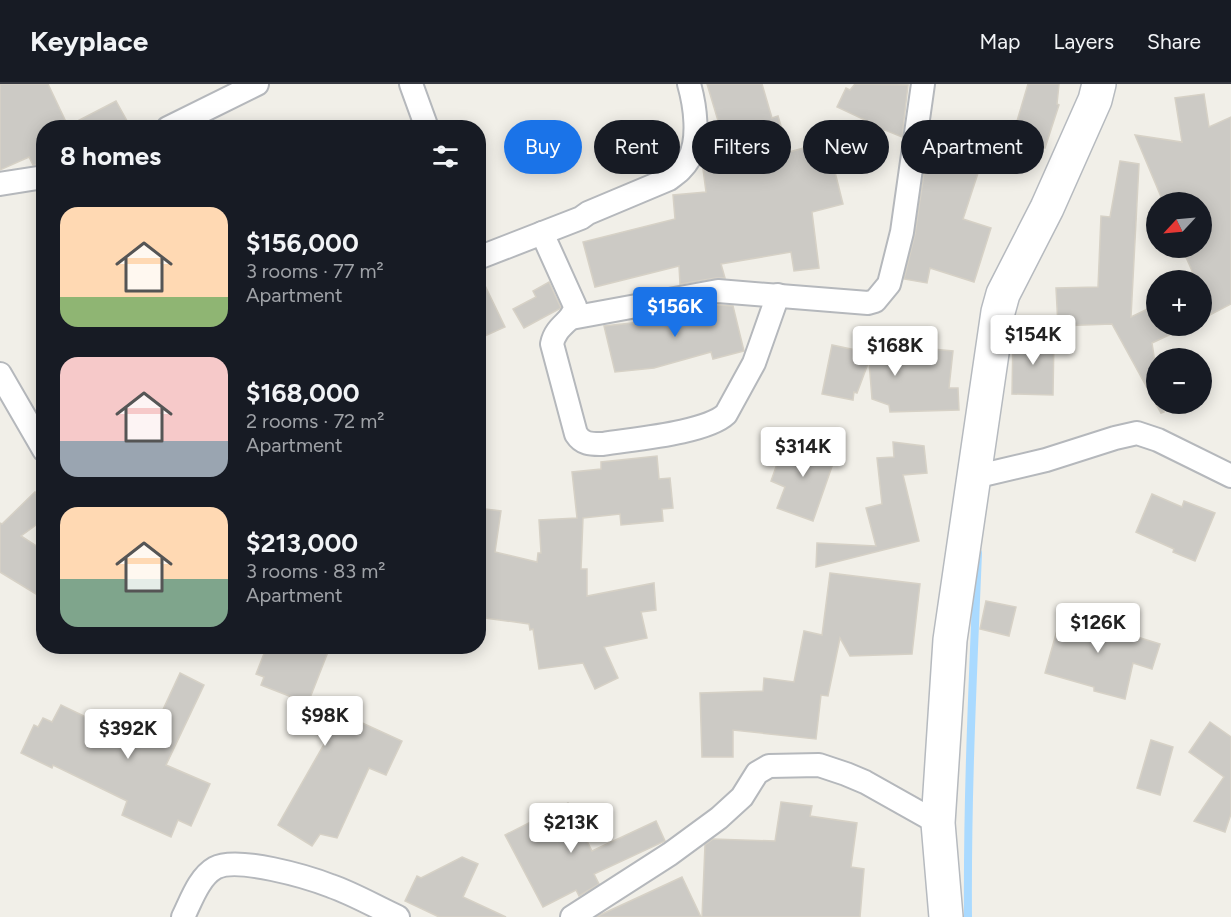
<!DOCTYPE html>
<meta charset="utf-8">
<style>
:root{--surface:#171b24;--page:#242831;--text:#f1f3f6;--muted:#9ea1a6;--line:#363941;--accent:#1a73e8}
body{margin:0;font-family:Figtree,sans-serif;background:var(--page);color:var(--text);height:100vh;display:flex;flex-direction:column;font-size:22px;white-space:nowrap}
*{box-sizing:border-box;margin:0}
p{font-size:20px;color:var(--muted)}
.icon{flex:none;width:33px;height:33px;fill:none;stroke:currentColor;stroke-width:2;stroke-linecap:round;stroke-linejoin:round}
.map{position:relative;flex:1;overflow:hidden}
.sheet{position:absolute;left:36px;top:36px;width:450px;height:534px;display:flex;flex-direction:column;background:var(--surface);border-radius:24px;box-shadow:0 3px 15px #0003}
.sheet>*{flex:none}
.top-card{position:absolute;left:504px;top:36px;width:570px;height:54px;display:flex;gap:12px}
.needle{width:39px;rotate:244deg}
.tools{position:absolute;left:1146px;top:108px;display:grid;gap:12px}
.tools a{display:grid;place-items:center;width:66px;height:66px;border-radius:50%;background:var(--surface);box-shadow:0 3px 15px #0003;font-size:30px}
.price{position:absolute;translate:-50% -51px;padding:0 14px;border-radius:6px;background:#fff;color:#222;font-size:20px;line-height:39px;filter:drop-shadow(0 2px 3px #0008)}
.price::after{content:'';position:absolute;left:50%;top:36px;width:18px;height:14px;margin-left:-9px;background:inherit;clip-path:polygon(0 0,100% 0,50% 100%)}
.price.selected{background:var(--accent);color:#fff}
ul{padding:0;list-style:none}
li{display:flex;align-items:center;gap:18px;height:150px;padding:0 24px}
li span{display:grid;place-items:center;flex:none;width:168px;height:120px;border-radius:18px;color:#555}
li>.icon{margin-inline-start:auto}
span .icon{width:72px;height:72px;fill:#fffc;stroke-width:1}
li b{font-size:26px}
h2{display:flex;justify-content:space-between;align-items:center;height:72px;padding:0 24px;font-size:26px}
.pill{padding:0 21px;border-radius:27px;background:var(--surface);box-shadow:0 3px 15px #0003;font-size:21px;line-height:54px}
.pill.selected{background:var(--accent);color:#fff}
header{display:flex;align-items:center;gap:36px;box-sizing:border-box;height:84px;padding:0 30px;background:var(--surface);border-bottom:2px solid var(--line)}
header strong{font-size:28px}
nav{display:flex;gap:33px;margin-inline-start:auto;font-size:21px}
.map>svg:first-child{display:block}
.lines{fill:none;stroke-linecap:round;stroke-linejoin:round}
.stream{stroke:#aadaff;stroke-width:8}
.building{fill:#cccac5;stroke:#d6d1c6;stroke-width:1.5}
.street-casing{stroke:#b5b8bc;stroke-width:26}
.secondary-casing{stroke:#b6babf;stroke-width:36}
.street{stroke:#fff;stroke-width:22}
.secondary{stroke:#fff;stroke-width:33}
</style>
<header>
<strong>Keyplace</strong>
<nav><a>Map</a><a>Layers</a><a>Share</a></nav>
</header>
<div class="map">
<svg width="1231" height="833" viewBox="0 0 1231 833">
<rect width="100%" height="100%" fill="#f1efe8"/>
<g class="lines">
<path class="stream" d="M 968,833 C 967,711 973,590 978,469"/>
</g>
<g class="building">
<polygon points="0,0 48,0 68,42 116,17 131,44 44,44 44,80 33,81 29,73 0,86"/>
<polygon points="707,0 762,0 772,34 778,32 789,68 880,43 837,23 846,4 850,6 855,0 908,1 902,53 885,46 834,84 843,120 812,128 819,184 794,187 791,168 721,180 725,194 716,194 680,200 679,182 595,203 583,158 675,135 673,111 706,108 703,85 715,83 708,61 708,54 722,50"/>
<polygon points="1028,0 1059,0 1057,20 1059,21 1045,64 1012,54"/>
<polygon points="1204,10 1209,43 1231,33 1231,220 1202,235 1202,196 1196,196 1182,164 1202,164 1202,118 1183,118 1162,115 1135,51 1182,58 1175,14"/>
<polygon points="928,62 981,80 963,135 991,144 974,198 930,184 927,199 904,195 915,150"/>
<polygon points="1120,77 1139,80 1131,233 1156,221 1156,242 1188,242 1152,259 1156,285 1156,320 1162,320 1164,328 1161,329 1112,240 1058,242 1056,204 1098,203 1101,132 1110,133"/>
<polygon points="478,187 505,243 478,255"/>
<polygon points="549,198 561,224 524,244 513,225 536,213 533,207"/>
<polygon points="719,221 733,222 744,267 713,275 711,268 654,284 615,288 604,242 651,237 682,227"/>
<polygon points="1013,252 1054,253 1053,311 1012,310"/>
<polygon points="879,260 953,267 949,304 958,304 959,326 890,328 889,321 872,315 869,277 857,309 854,308 853,316 822,310 832,261 879,271"/>
<polygon points="808,357 837,368 813,437 777,424 785,403 771,397 782,366 789,368 791,361 805,366"/>
<polygon points="893,358 924,362 927,389 903,391 919,457 816,483 817,459 876,462 866,424 882,420 877,374 894,373"/>
<polygon points="657,372 659,395 670,394 673,424 662,425 663,437 621,441 620,430 583,434 581,485 587,485 587,512 654,499 656,526 641,528 647,554 604,563 618,594 595,605 583,579 539,585 533,545 530,546 529,540 478,533 478,424 501,427 495,468 537,478 538,469 541,469 539,436 577,434 572,388 601,385 601,378"/>
<polygon points="35,408 44,420 44,435 21,452 44,467 44,515 0,488 0,439 2,440"/>
<polygon points="1152,410 1182,423 1184,417 1215,429 1195,477 1173,468 1174,465 1136,448"/>
<polygon points="830,489 920,500 912,570 850,572 840,554 828,612 821,611 816,655 733,646 733,673 702,673 700,609 763,607 764,594 794,598 804,547 822,551"/>
<polygon points="986,517 1016,523 1009,552 980,545"/>
<polygon points="1063,525 1103,537 1102,542 1160,560 1152,585 1133,579 1125,615 1094,607 1094,603 1045,589"/>
<polygon points="267,562 314,562 328,568 308,619 345,636 347,632 402,657 386,691 369,684 337,754 320,750 312,762 278,741 327,655 297,641 307,619 261,601 264,593 256,590"/>
<polygon points="180,589 204,601 166,681 210,700 191,742 178,736 171,753 122,731 127,717 53,681 52,684 21,669 34,641 38,643 43,634 52,638 61,621 146,662"/>
<polygon points="1210,638 1231,653 1231,730 1225,748 1194,737 1224,693 1189,668"/>
<polygon points="1151,656 1173,663 1160,711 1137,704"/>
<polygon points="781,718 812,722 810,732 857,739 851,783 864,785 860,833 702,833 705,761 713,755 775,757"/>
<polygon points="568,719 592,767 656,737 665,757 594,790 599,800 579,812 576,806 543,823 505,751"/>
<polygon points="462,773 478,780 463,813 506,833 439,833 405,817 417,792 421,794"/>
<polygon points="682,793 701,833 597,833 600,831"/>
</g>
<g class="lines">
<defs>
<g id="street">
<polyline points="411,0 427,44"/>
<polyline points="168,44 257,0"/>
<polyline points="0,100 44,93"/>
<path d="M 542,149 L 575,222 C 574,238 556,240 552,260 L 576,350 C 583,361 592,360 603,360 C 633,355 706,349 726,330 L 754,279 L 778,211"/>
<path d="M 478,174 L 581,134 L 588,129 L 669,95 C 677,89 684,84 689,75 C 700,55 695,21 689,0"/>
<polyline points="571,234 718,207 868,219 875,217 889,200 902,148 923,0"/>
<polyline points="0,290 44,366"/>
<polyline points="974,393 1046,376 1115,354 1137,349 1158,356 1231,392"/>
<path d="M 183,833 C 191,817 199,793 215,784 C 237,772 308,793 331,802 C 354,810 376,823 398,833"/>
<polyline points="572,833 670,770 719,734 742,713 757,689 769,682 819,681 846,690 865,698 938,739"/>
</g>
<polyline id="secondary" points="946,833 938,739 950,556 998,228 1003,210 1047,124 1095,16 1099,0"/>
</defs>
<use href="#street" class="street-casing"/>
<use href="#secondary" class="secondary-casing"/>
<use href="#street" class="street"/>
<use href="#secondary" class="secondary"/>
</g>
</svg>
<div class="tools">
<a><svg class="needle" viewBox="-14 -14 28 28"><path d="M0-13l5 13h-10z" fill="#e53935"/><path d="M0 13l5-13h-10z" fill="#9ea1a6"/></svg></a>
<a>+</a>
<a>−</a>
</div>
<b class="price selected" style="left:675px;top:254px">$156K</b>
<b class="price" style="left:1033px;top:282px">$154K</b>
<b class="price" style="left:895px;top:293px">$168K</b>
<b class="price" style="left:803px;top:394px">$314K</b>
<b class="price" style="left:1098px;top:570px">$126K</b>
<b class="price" style="left:325px;top:663px">$98K</b>
<b class="price" style="left:128px;top:676px">$392K</b>
<b class="price" style="left:571px;top:770px">$213K</b>
<div class="top-card">
<a class="pill selected">Buy</a>
<a class="pill">Rent</a>
<a class="pill">Filters</a>
<a class="pill">New</a>
<a class="pill">Apartment</a>
</div>
<section class="sheet">
<h2>8 homes<svg class="icon" aria-label="filters" viewBox="0 0 24 24"><path d="M4 7h16M4 17h16"/><circle cx="9" cy="7" r="2"/><circle cx="15" cy="17" r="2"/></svg></h2>
<ul>
<li><span style="background:linear-gradient(#ffd9b3 75%,#8fb573 0)"><svg class="icon" aria-label="home" viewBox="0 0 24 24"><path d="M3 11l9-7 9 7M6 9v11h12V9"/></svg></span><div><b>$156,000</b><p>3 rooms · 77 m²</p><p>Apartment</p></div></li>
<li><span style="background:linear-gradient(#f6c9c9 70%,#9aa5b1 0)"><svg class="icon" aria-label="home" viewBox="0 0 24 24"><path d="M3 11l9-7 9 7M6 9v11h12V9"/></svg></span><div><b>$168,000</b><p>2 rooms · 72 m²</p><p>Apartment</p></div></li>
<li><span style="background:linear-gradient(#ffd9b3 60%,#7fa58c 0)"><svg class="icon" aria-label="home" viewBox="0 0 24 24"><path d="M3 11l9-7 9 7M6 9v11h12V9"/></svg></span><div><b>$213,000</b><p>3 rooms · 83 m²</p><p>Apartment</p></div></li>
</ul>
</section>
</div>
